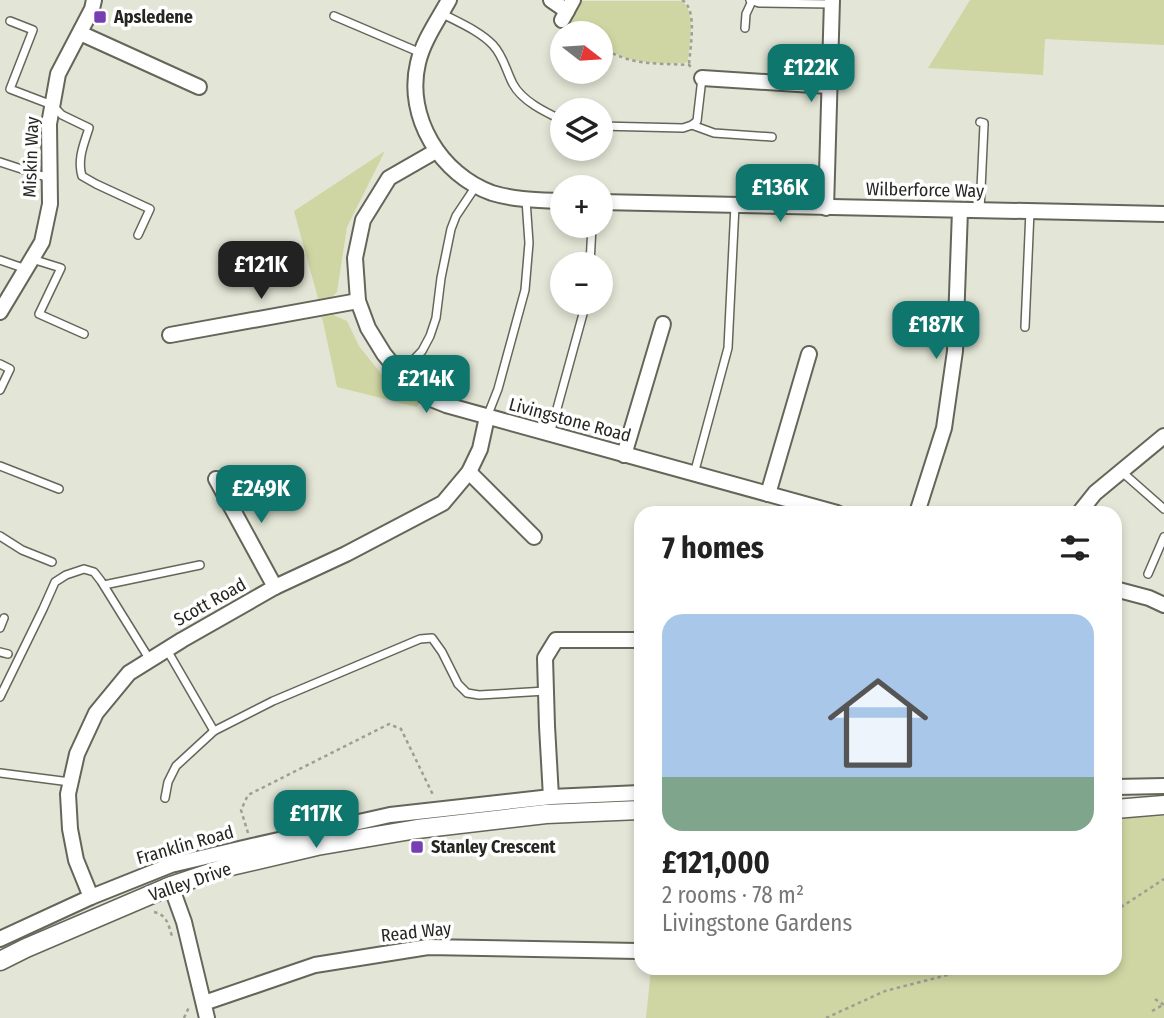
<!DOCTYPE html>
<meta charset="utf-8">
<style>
:root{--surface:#fff;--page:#f6f6f6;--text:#222;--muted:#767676;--accent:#0f766e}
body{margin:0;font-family:"Fira Sans Condensed",sans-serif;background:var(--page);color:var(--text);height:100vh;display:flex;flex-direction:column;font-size:26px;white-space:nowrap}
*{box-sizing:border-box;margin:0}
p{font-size:23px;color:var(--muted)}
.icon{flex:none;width:38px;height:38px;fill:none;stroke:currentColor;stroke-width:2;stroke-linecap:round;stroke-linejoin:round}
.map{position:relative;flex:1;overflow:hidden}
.details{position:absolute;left:634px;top:506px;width:488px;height:469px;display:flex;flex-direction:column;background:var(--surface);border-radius:21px;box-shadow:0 4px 10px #0003}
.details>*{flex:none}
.needle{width:46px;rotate:107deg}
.fabs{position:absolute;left:550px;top:21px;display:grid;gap:14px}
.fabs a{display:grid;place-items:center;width:63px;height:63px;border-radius:50%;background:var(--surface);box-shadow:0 4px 10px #0003;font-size:35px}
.price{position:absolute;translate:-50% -60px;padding:0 16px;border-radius:14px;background:var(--accent);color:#fff;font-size:23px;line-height:46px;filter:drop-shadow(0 2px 4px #0008)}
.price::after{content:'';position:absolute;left:50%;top:42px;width:21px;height:16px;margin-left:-10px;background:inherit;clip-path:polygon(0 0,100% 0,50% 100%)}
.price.on{background:#222;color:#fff}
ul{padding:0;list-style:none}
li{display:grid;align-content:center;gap:14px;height:371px;padding:0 28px}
li span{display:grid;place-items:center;height:217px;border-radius:21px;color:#555}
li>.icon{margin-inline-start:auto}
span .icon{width:126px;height:126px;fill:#fffc;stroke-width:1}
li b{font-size:30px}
h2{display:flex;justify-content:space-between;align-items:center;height:84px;padding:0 28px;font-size:30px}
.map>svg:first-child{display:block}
.green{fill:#d0d6a3}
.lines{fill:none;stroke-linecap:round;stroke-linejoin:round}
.service-casing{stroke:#646659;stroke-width:10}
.minor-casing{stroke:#646659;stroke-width:18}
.tertiary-casing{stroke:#646659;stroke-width:21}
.path{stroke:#9d9f93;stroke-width:2.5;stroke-dasharray:3.5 3.5;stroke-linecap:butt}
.service{stroke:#fff;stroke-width:7}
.minor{stroke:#fff;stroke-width:14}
.tertiary{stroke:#fff;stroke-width:18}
.poi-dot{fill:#773db3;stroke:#fff;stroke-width:2.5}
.labels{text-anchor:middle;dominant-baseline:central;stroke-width:7;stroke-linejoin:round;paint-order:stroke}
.poi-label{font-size:18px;font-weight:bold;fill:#262721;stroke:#fff;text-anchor:start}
.street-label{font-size:18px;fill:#262721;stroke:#fff}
</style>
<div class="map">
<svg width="1164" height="1018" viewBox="0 0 1164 1018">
<rect width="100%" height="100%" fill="#e3e6d6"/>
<g class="green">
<path d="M 578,0 L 583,1 L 682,1 C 697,15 689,43 688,62 C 672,65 642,63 626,58 C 617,55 608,50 600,45 L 600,33 L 581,33 L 565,23 Z"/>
<polygon points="970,0 1164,0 1164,45 1045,39 1043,75 928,68"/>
<polygon points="385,151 347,227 337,292 330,299 319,302 294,211"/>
<polygon points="333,315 347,321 359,346 382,375 419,403 417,407 337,387 322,317"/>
<polygon points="1164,816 1164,1018 646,1018 651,968 1115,968 1115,819"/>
</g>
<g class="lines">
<defs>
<g id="service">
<polyline points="750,0 759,3 832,4"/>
<path d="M 441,13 C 458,22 480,31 493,45 C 504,57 506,71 513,84 C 522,101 545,112 562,120"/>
<polyline points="334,16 421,53"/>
<path d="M 10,21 L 33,30 L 10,89 L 52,105 L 62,115 L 89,128 C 84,144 77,159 82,176 L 96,184 L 150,209 L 138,235"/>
<polyline points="745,28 746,14 752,1"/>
<polyline points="692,125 714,133 772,137"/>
<polyline points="600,126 683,128 692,125 697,121 702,78"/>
<polyline points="0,162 49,178"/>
<polyline points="980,210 984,125 984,123 980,122"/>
<polyline points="32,259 61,268 39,314 84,334"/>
<polyline points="0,260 26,269"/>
<polyline points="590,264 592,226"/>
<polyline points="1025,327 1030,211"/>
<polyline points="0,364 10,369 0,390"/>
<polyline points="400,374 422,351 430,336 436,318 441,278 451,229 456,216 476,186"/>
<polyline points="487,417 498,389 525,290 529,243 526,200"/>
<polyline points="550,434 586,303"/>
<polyline points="0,466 59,489"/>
<polyline points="1122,472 1164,509"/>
<polyline points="694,474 728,348 735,205"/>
<polyline points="0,536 22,550 52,562"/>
<polyline points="1148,574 1164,537"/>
<polyline points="104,585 200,565"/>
<polyline points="0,628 4,618"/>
<polyline points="167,650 214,731"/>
<polyline points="0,652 8,654"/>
<polyline points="0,697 43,609 55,582 66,575 84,569 94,572 101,581 150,660"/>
<polyline points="0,773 70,782"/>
<polyline points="165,798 168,782 176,766 214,731 273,701 420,639 432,638 442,652 458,684 467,693 479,695 546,691"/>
</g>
<g id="minor">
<path d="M 449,0 C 438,20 423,41 418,63 C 405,117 441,175 492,193 C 515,200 538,200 562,201"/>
<polyline points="551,0 567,11"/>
<polyline points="562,20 573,0"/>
<polyline points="80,33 199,87"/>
<polyline points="702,78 829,86"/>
<polyline points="436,151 389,178 363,220 355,258 358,301 368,328 384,354 402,376 426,397 446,405 837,513"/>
<polyline points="600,202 1164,214"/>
<polyline points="826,208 832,0"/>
<polyline points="0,312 42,242 50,204 49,124 58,74 92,9 94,0"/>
<polyline points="170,335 358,301"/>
<polyline points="624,455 663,324"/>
<polyline points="469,472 534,537"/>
<polyline points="216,479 275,587"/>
<polyline points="768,494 809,354"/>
<polyline points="917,513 944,428 955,351 960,210"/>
<polyline points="1079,513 1095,493 1164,436"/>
<polyline points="1115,589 1149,598 1164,605"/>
<polyline points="1115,787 1164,786"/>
<polyline points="551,797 547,726 545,658 556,640 640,640"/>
<polyline points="171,886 184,922 207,1018"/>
<polyline points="91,897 76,860 70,829 68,794 77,754 96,713 129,673 182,640 275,587 346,554 443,503 469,472 480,449 487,417"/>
<polyline points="0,939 91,897 171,865 252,846 390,815 551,797 640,793"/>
<polyline points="204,1003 315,965 428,947 638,951"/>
</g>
<g id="tertiary">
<polyline points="1115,809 1164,805"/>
<polyline points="0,961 26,948 171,886 231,866 317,846 417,829 546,814 640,810"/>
</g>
</defs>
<use href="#service" class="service-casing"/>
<use href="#minor" class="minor-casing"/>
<use href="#tertiary" class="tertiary-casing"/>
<g class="path">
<path d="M 682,0 C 698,9 690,48 689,65"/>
<path d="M 600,47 C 633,66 653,63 689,65 L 692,68"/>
<polyline points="248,833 241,810 248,795 389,724 401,729 434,797"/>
<polyline points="1115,911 1164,879"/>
<path d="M 154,912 C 167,915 168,924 172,936"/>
<polyline points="1155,999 1164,1005"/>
<polyline points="1152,1011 1163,1005"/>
<polyline points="184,1018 189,1007"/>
<polyline points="826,1018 885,991 975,968"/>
</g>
<use href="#service" class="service"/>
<use href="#minor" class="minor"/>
<use href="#tertiary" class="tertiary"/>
</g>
<g class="poi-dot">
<rect x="93" y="10" width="14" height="14" rx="3.5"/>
<rect x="410" y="840" width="14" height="14" rx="3.5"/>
</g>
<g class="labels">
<g class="poi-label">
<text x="114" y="17">Apsledene</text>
<text x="431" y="847">Stanley Crescent</text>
</g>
<g class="street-label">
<text transform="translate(31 157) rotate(-88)">Miskin Way</text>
<text transform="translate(925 190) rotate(1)">Wilberforce Way</text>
<text transform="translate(570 420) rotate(15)">Livingstone Road</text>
<text transform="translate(210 602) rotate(-29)">Scott Road</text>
<text transform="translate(185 845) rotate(-16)">Franklin Road</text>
<text transform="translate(190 882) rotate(-19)">Valley Drive</text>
<text transform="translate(416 932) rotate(-6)">Read Way</text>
</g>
</g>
</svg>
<div class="fabs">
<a><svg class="needle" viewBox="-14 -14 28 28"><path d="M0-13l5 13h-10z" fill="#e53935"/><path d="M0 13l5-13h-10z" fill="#767676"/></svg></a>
<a><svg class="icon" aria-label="layers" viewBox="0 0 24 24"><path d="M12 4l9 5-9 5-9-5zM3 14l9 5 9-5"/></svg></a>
<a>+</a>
<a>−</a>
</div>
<b class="price" style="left:811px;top:104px">£122K</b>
<b class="price" style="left:780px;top:224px">£136K</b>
<b class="price on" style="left:261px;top:301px">£121K</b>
<b class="price" style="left:936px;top:361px">£187K</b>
<b class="price" style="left:426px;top:415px">£214K</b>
<b class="price" style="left:261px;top:525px">£249K</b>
<b class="price" style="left:316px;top:850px">£117K</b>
<section class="details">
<h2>7 homes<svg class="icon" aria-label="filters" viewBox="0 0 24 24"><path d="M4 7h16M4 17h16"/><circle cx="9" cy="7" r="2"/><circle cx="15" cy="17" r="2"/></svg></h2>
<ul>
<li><span style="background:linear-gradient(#a9c7e8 75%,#7fa58c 0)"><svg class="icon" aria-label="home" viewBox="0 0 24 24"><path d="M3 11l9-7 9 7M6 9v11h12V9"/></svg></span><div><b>£121,000</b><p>2 rooms · 78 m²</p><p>Livingstone Gardens</p></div></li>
</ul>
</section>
</div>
